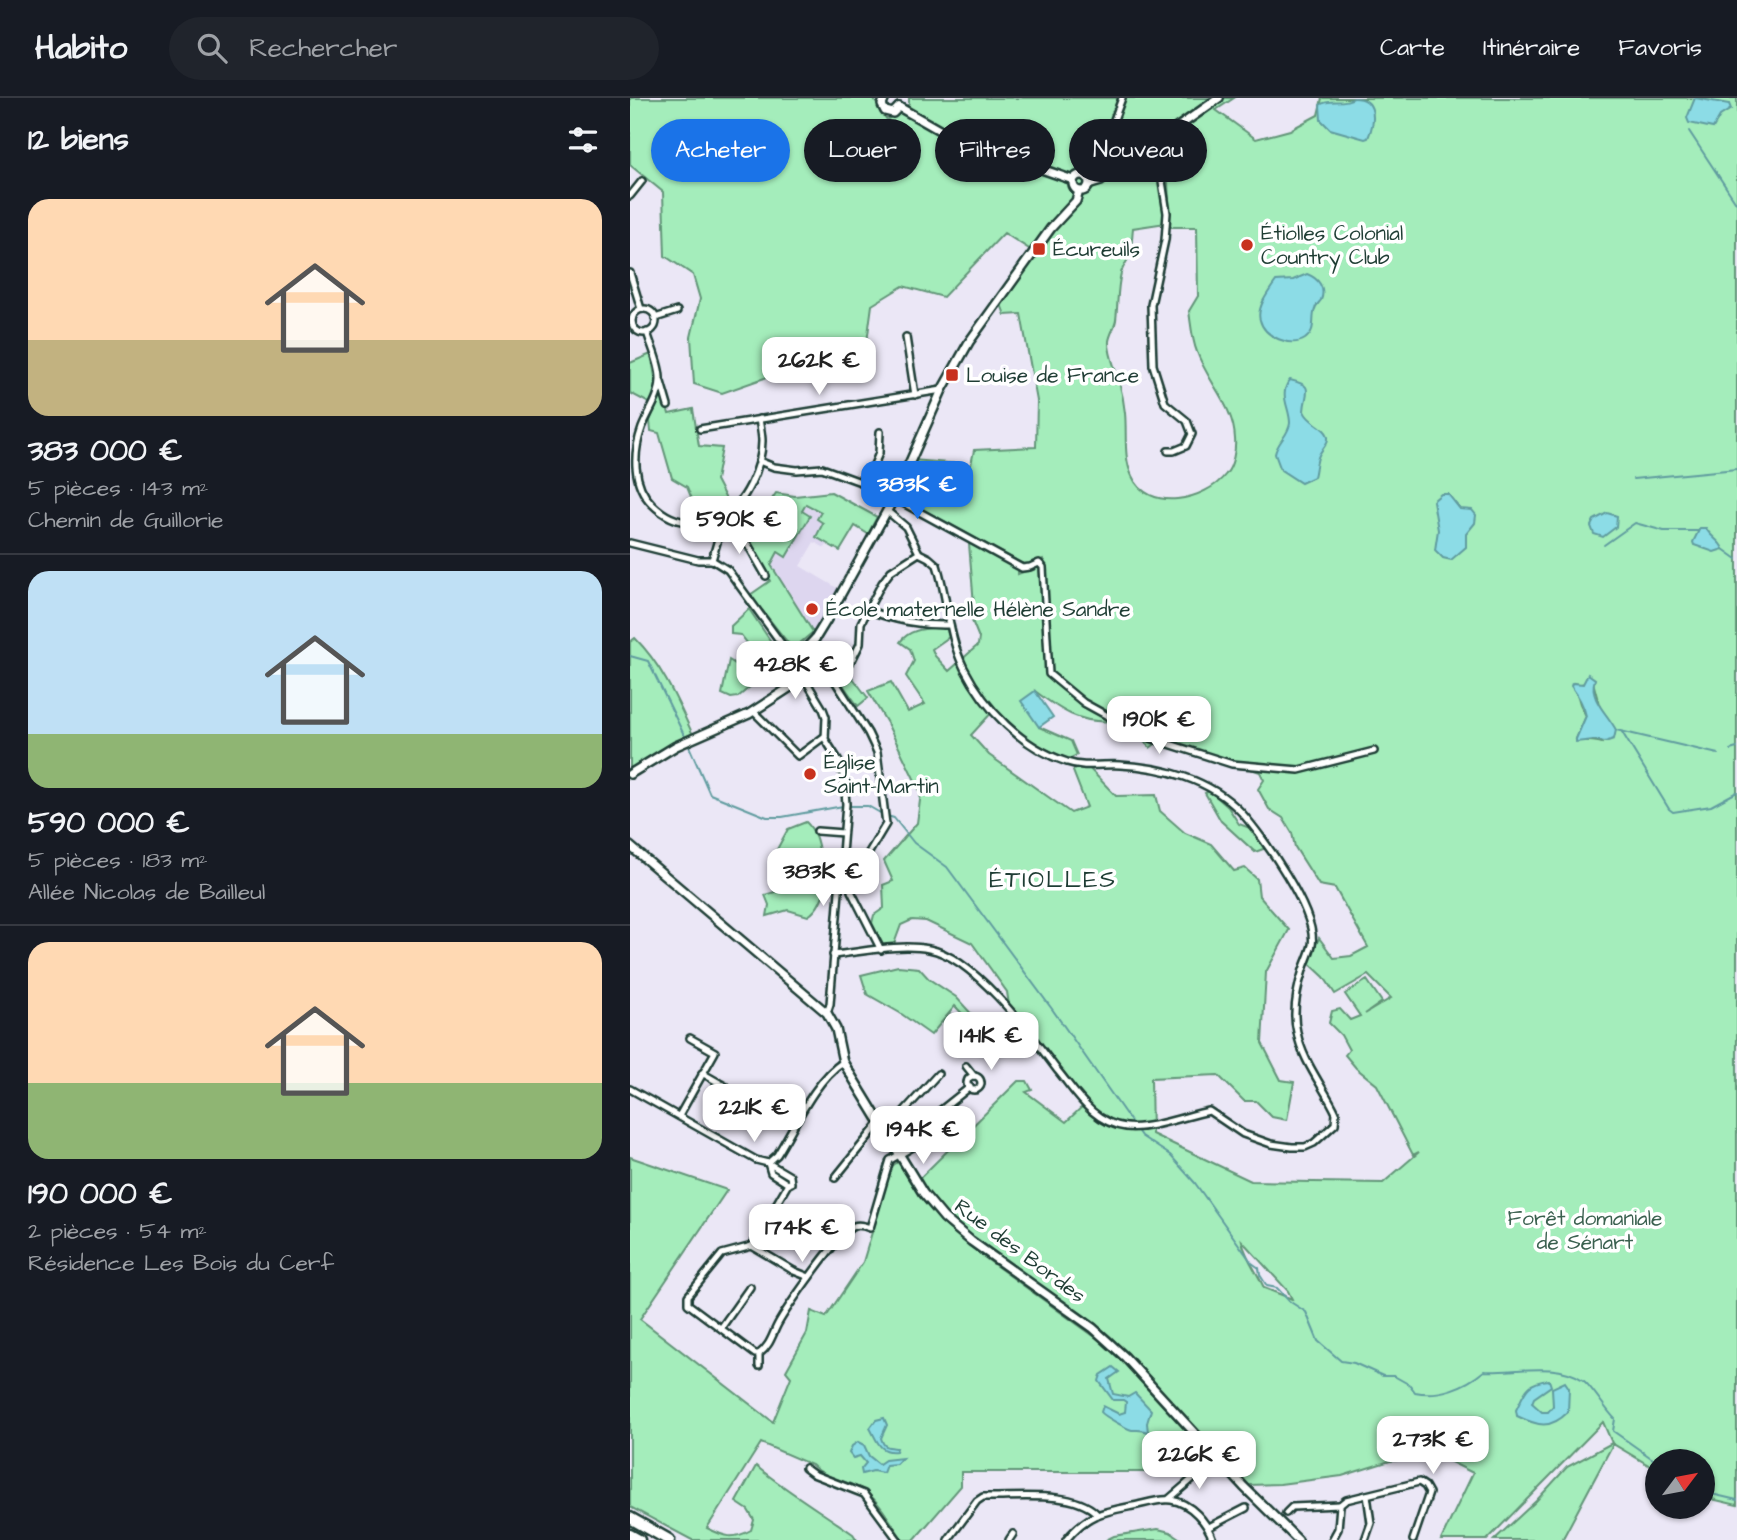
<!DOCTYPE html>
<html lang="fr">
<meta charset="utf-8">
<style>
:root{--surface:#171b24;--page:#20242c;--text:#f1f3f6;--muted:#9ea1a6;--line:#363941;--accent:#1a73e8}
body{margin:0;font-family:"Architects Daughter",sans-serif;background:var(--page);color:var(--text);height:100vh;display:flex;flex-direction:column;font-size:26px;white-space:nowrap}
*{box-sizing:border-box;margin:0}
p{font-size:23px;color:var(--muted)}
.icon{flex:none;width:38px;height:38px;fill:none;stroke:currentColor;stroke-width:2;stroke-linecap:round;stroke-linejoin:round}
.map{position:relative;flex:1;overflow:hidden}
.panel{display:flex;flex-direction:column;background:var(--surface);width:630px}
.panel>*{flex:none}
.guide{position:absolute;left:21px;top:21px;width:665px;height:63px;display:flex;gap:14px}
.needle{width:46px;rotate:58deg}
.tools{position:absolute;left:1015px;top:1351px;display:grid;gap:14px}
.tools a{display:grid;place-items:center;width:70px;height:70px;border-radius:50%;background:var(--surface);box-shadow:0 2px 5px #0004;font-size:35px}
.price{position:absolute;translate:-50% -60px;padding:0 16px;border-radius:14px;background:#fff;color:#222;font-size:23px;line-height:46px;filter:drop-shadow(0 2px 4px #0008)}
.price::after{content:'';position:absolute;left:50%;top:42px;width:21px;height:16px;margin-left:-10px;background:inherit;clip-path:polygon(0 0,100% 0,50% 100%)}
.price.selected{background:var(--accent);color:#fff}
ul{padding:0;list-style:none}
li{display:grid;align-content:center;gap:14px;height:371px;padding:0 28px}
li+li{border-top:2px solid var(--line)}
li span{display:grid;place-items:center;height:217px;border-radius:21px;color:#555}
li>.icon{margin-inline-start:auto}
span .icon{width:126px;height:126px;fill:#fffc;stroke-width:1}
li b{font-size:30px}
h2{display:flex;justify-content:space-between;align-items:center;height:84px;padding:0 28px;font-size:30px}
.chip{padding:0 24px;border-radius:32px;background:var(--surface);box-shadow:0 2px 5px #0004;font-size:24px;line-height:63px}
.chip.selected{background:var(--accent);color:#fff}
header{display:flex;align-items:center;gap:42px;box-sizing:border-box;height:98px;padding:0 35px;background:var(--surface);border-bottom:2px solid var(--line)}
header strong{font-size:33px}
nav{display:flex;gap:38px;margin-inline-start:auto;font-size:24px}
.search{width:490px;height:63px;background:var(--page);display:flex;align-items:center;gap:18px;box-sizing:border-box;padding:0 24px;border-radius:38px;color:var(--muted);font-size:26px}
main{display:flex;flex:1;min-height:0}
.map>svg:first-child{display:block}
.built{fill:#ddd6ef}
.green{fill:#a4edbb;stroke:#629578;stroke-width:2;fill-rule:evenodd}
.water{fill:#8cdce6;stroke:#609c9f;stroke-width:2}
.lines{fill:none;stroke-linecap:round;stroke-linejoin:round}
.stream{stroke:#609c9f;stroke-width:2}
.minor-casing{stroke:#1f3d34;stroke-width:10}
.tertiary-casing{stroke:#1f3d34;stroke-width:12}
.trunk-casing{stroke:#1f3d34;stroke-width:15}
.minor{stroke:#fff;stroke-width:5}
.tertiary{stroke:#fff;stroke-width:7}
.trunk{stroke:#fff;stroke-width:10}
.poi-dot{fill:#c8321e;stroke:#fff;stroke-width:2.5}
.labels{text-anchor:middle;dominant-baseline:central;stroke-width:7;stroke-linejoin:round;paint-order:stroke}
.poi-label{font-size:21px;fill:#1f3d34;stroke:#fff;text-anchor:start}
.park-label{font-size:21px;fill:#3a604f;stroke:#fff}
.street-label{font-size:21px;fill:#1f3d34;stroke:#fff}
.quarter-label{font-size:24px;letter-spacing:2px;fill:#1f3d34;stroke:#fff}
</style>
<header>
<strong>Habito</strong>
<div class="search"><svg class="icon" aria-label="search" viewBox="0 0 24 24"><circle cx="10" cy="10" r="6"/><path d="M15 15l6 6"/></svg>Rechercher</div>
<nav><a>Carte</a><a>Itinéraire</a><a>Favoris</a></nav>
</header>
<main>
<section class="panel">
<h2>12 biens<svg class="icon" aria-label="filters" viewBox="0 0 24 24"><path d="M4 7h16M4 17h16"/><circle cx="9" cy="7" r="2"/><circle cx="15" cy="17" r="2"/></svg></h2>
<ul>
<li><span style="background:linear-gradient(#ffd9b3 65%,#c2b280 0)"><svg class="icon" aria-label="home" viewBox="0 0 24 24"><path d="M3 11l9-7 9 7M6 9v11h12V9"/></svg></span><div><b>383 000 €</b><p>5 pièces · 143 m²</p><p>Chemin de Guillorie</p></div></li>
<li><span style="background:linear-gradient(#bfe0f5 75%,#8fb573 0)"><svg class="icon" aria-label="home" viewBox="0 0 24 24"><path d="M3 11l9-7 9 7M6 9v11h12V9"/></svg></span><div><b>590 000 €</b><p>5 pièces · 183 m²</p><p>Allée Nicolas de Bailleul</p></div></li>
<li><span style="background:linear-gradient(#ffd9b3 65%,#8fb573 0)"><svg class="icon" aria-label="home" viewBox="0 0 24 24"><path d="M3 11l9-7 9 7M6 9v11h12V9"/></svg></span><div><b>190 000 €</b><p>2 pièces · 54 m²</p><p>Résidence Les Bois du Cerf</p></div></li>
</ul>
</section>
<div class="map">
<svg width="1107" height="1442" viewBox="0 0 1107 1442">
<rect width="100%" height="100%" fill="#ebe7f6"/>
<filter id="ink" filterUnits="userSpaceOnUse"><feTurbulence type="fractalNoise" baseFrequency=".0143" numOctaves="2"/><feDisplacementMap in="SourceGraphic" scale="14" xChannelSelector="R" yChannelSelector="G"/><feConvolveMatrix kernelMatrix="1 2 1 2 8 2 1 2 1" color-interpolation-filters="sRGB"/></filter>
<g filter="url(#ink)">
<polygon class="built" points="176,405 191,413 193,425 186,439 197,445 195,450 184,444 170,468 209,491 183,534 141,467"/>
<g class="green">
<path d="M 0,0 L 243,0 L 257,22 L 279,6 L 279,0 L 604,0 L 586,12 L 626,41 L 660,32 L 688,17 L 692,0 L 1107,0 L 1107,1407 L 1073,1399 L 1073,1363 L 1027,1363 L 1027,1372 L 983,1346 L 932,1442 L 864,1442 L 906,1403 L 937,1369 L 982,1345 L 973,1324 L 857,1442 L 811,1442 L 843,1375 L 811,1359 L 793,1359 L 760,1363 L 712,1378 L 650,1386 L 619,1387 L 481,1239 C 418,1184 335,1154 289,1081 L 388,983 L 397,983 L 402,992 L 396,994 L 436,1024 L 453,1008 L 379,907 L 377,894 L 342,845 L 296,823 L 282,822 L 271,827 L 264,846 L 254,849 L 242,825 L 244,817 L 254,810 L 253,787 L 263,783 L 254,763 L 287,725 L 291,695 L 257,625 L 238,593 L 261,584 L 278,614 L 295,606 L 276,578 L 284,563 L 280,551 L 270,544 C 281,529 299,531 316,529 L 319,539 L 302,551 L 305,558 L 319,573 L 348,547 L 349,540 L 336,508 L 344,507 L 339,446 L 341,444 L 388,470 L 388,476 L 409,468 L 416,556 L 421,550 L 415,465 L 413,461 L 397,468 L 268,398 L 283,362 L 341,367 L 344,352 L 406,349 L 407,303 L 391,216 L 375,217 L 371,206 L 407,156 L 374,135 L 313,199 L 273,188 L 242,207 L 237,244 L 92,295 L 64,286 L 61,239 L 70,201 L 63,177 L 35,158 L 33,94 L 0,67 ZM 535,65 L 539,66 L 538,83 L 540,129 L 567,129 L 568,198 L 559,213 C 561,226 562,242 567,254 C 578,285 604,308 605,341 C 606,351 603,368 596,376 C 575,403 518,415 502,378 C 493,359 497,335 495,315 C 494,305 492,294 489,284 C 486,271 478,256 479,243 C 480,236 485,229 486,222 C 488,206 487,191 491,175 C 493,168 498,163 500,156 C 502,148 502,138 503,130 L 536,125 L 533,90 ZM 963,584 L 970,610 L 978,620 L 972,645 C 962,642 955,644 946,641 L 956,618 L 950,606 L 944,585 L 950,586 ZM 405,593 C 430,612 450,626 482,623 L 491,629 L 505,634 L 520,650 L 532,641 L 630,674 L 634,682 L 628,691 L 639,711 L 653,720 L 662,735 L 665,749 L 689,787 L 705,790 L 738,849 L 721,858 L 704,860 L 689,840 L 678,864 L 694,879 L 705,896 L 738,877 L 761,900 L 735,916 L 752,904 L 737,882 L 715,896 L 730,918 L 720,922 L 710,911 L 702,913 L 699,925 L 711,937 L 719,952 L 715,957 L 726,970 L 747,987 L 783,1057 L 789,1054 L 753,1085 L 621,1083 L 522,1036 L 521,980 L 588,977 L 614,1003 L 626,1003 L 642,1019 L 657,1022 L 664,984 L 651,982 L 632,945 L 636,874 L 659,832 L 629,798 L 627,781 L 615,770 L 604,773 L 581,746 L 555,735 L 530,713 L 526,697 L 486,698 L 456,667 L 448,665 L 443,673 L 457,709 L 441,715 L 359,657 L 341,637 L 365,611 L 397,641 L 437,662 L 447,657 L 441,643 L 409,629 ZM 612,1143 L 658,1193 L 662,1201 L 634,1190 C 627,1173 616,1161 612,1143 Z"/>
<polygon points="21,256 27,290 21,306 0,295 0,265"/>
<polygon points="32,292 39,316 63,311 69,348 92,350 86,382 100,409 82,421 71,423 57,389 42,380 29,335 21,333 20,323"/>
<path d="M 201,394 L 247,419 L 238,436 L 225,428 L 210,453 L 186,439 L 193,425 L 187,421 L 191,414 L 176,406 L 172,413 L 180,418 L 156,459 L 148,454 L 141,467 L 183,534 L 163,551 L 120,497 L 140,483 L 114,436 L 97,428 L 99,422 C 112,428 114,424 125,427 L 146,395 L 165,398 Z"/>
<polygon points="119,511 150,557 139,564 141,571 108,599 101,600 92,596 99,562 107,567 116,563 124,554 111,537 101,536 101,528"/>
<path d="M 5,540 C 32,567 47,602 63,637 L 17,660 L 0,672 L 0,544 Z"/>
<polygon points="223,580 238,600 228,608 213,587"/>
<polygon points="580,693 598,709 609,726 620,730 636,750 625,754 591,723 575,695"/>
<path d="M 176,724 C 192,739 187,762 197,780 C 195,794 191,810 178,818 L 158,812 L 137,818 L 139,807 L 135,797 L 168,787 L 170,777 L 150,766 L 146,753 L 158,731 Z"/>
<polygon points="268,868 289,870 299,881 326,899 356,932 352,937 325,908 301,937 270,915 237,896 231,877"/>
<path d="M 0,1059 L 97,1092 L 10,1221 L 143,1324 L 161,1279 L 156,1273 L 177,1235 L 181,1213 L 196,1219 L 233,1164 L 262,1068 L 268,1064 L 289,1098 L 316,1128 L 351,1157 L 479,1249 L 566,1344 L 520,1374 L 331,1374 L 331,1388 L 284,1442 L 273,1442 C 262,1427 251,1405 236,1394 C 220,1382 196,1382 182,1367 L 131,1345 L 77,1430 C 95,1439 103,1442 121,1432 L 124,1422 L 118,1412 L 106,1404 L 126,1368 C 157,1393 190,1413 223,1436 L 227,1442 L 62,1442 L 0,1409 Z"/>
<polygon points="528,1431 540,1434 552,1442 476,1442 484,1438"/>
</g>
<g class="water">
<path d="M 724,0 C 748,0 745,24 738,40 L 735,41 L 700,31 L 691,22 L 690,7 C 699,0 713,7 724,0 Z"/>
<polygon points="1065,0 1099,6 1101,11 1090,18 1083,30 1059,25 1057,20"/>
<path d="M 677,176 C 688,180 696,190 691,202 C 689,205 686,207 685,211 C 681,222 687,232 675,241 C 661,250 634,239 630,222 C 626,210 639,193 646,183 L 663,182 Z"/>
<path d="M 660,282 C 686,288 675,293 674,313 C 678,323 687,325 694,332 C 704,342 693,348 689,357 C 686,363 686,372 684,379 L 671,385 L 651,372 L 645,356 C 647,344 659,337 660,325 C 660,310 648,296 660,282 Z"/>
<polygon points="811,396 818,396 830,411 842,412 846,417 845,425 836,436 836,449 821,462 813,460 805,452 808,432 803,403"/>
<polygon points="977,415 987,418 986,429 973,439 964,436 961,428 964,422"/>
<path d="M 1070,430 L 1076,430 C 1080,439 1090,442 1093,451 L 1084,454 L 1064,447 L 1063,444 Z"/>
<path d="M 958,576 L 965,581 C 958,601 978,616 986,632 L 984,641 L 975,644 L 964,642 L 946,644 L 946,641 L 956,618 C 954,608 947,596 941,588 L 942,585 L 953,586 Z"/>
<polygon points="405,593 423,619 409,629 391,603"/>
<path d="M 483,1269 L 489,1274 L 479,1281 L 483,1296 L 498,1299 L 505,1295 L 521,1312 L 517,1325 L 518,1334 C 511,1331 509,1332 502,1332 C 497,1331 474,1318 471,1314 L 473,1308 L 489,1316 L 495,1314 L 496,1304 L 493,1302 L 483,1302 L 469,1283 L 471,1277 Z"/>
<path d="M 919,1282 L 921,1288 L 904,1300 L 902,1305 L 912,1314 L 918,1314 L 923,1308 L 922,1290 L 935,1284 L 939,1290 L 938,1314 C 920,1332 908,1328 887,1318 L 886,1312 C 895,1294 896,1284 919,1282 Z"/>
<path d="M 254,1320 L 257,1327 L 251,1340 C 254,1350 257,1349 267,1350 L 266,1353 C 249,1355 247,1342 240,1330 L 246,1322 Z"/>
<polygon points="228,1344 234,1347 239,1358 249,1366 255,1362 272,1360 266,1366 256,1367 253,1375 243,1373 232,1376 231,1371 236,1365 230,1358 223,1360 219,1355 222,1348"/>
</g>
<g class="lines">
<g class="stream">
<polyline points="1059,33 1107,106"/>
<polyline points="1003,381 1107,371"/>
<polyline points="974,447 1005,425 1034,433 1068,433"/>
<polyline points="1093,451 1107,461"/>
<polyline points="0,558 18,563 55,639"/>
<polyline points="986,632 1088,656"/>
<polyline points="992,634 1039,711 1043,714 1081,708 1107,694"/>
<polyline points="58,646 80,696 137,719 152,719 213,708"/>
<polyline points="1100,652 1107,650"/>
<polyline points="218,708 238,708 252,716"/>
<path d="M 257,718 L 264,720 L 284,745 L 317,769 L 422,911 L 511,1038 L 540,1057 L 565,1085 L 622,1165 L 629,1170 L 630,1177 L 637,1188 L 647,1190 L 659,1203 L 676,1214 L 688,1243 L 711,1263 L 724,1265 L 753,1278 L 764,1278 L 780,1287 L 785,1294 C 809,1299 835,1289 854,1273 C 884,1275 925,1263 953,1282 C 962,1289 975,1311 985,1321 L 983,1333 L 1027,1364"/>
<polyline points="1073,1394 1107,1402"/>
</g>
<defs>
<g id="minor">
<polyline points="529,43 535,59 532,83 537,115 535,142 521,207 523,267 535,305 557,323 562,336 556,348 544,353 538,353"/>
<polyline points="452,76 463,50 478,38 492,0"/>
<polyline points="458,88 471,84 484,74 476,72 470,66 478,38"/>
<polyline points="0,98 12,83"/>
<polyline points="0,175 11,211"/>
<circle cx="14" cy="223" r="12"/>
<polyline points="25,220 47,213"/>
<path d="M 17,234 C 21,248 30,266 30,280 C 31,298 18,314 12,330 C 3,355 2,386 22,406 C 35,419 50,426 69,424 C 76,424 84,423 90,420 C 115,409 132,368 132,343 C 132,336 130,328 129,321"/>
<polyline points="276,239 285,297"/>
<polyline points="31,284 38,308"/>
<polyline points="70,331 312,292"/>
<polyline points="129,363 144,369 167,372 192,370 236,386 249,355 250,334"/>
<polyline points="264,400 392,470 400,469 409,465 413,469 419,576 454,605 514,638 602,666 669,672 744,653"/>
<polyline points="257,413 276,429 289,455"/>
<polyline points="92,427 113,438 136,478"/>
<polyline points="0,445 68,462 82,462 98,472 164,563 193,611 196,619 195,641 209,663 214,680 216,706 200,906 197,915"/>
<polyline points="82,462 92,427"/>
<path d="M 237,512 C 265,522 290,528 320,527"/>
<polyline points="123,613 168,658 195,638"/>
<polyline points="187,733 213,735"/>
<path d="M 203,857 C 232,854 271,845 299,851 C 344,859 401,937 428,973 C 447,996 463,1025 496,1029 C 519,1032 555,1018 579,1013 L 613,1036 L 641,1046 L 662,1049 L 675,1049 L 684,1045 L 705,1026 L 706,1015 C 694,989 672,963 667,934 C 662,915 667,891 673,872 C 676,863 680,855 682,847 C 688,815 632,737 611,714 C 580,681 532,669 490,667 C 472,666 454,670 437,664 C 391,649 355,611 334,570 C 318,538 318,501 307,467 L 299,460 L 289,455 L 261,473 L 252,485 L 231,525 L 230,546 L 223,560 L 205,583 L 238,635 L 247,654 L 256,726 L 223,781 L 221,793 L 251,852"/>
<polyline points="336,968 344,978"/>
<polyline points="72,975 100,991"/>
<circle cx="344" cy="985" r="7"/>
<path d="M 0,991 L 126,1062 L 138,1065 L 147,1057 C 165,1028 185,982 213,964"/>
<polyline points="49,1018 85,954 60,940"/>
<polyline points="256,1033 308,976"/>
<polygon points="138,1065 160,1078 161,1085 158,1086 141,1075"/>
<polyline points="205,1080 251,1023"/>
<polyline points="122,1148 164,1173 179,1179"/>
<polyline points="91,1230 120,1189"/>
<path d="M 129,1256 C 141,1247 142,1236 149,1224 C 159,1207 210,1133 224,1128 C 229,1126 235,1128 240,1130 L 260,1062 L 283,1049 L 295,1027 L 306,1016 L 340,989"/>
<polyline points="129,1256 125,1256 58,1206 58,1198 92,1156 122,1148 158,1086"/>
<polyline points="129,1268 129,1256"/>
<polyline points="175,1370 183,1376 234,1396 268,1442"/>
<polyline points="539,1401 582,1364"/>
<polyline points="710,1407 716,1402 789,1384 795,1388 799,1395 783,1442"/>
<polyline points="656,1415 662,1409 710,1407 708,1431 702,1442"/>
<polyline points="579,1429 616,1410"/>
<path d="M 318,1442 L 347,1403 L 353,1399 C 386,1400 442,1392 466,1415"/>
<polyline points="379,1442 383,1436"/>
<path d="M 436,1442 C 457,1416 472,1414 503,1408 C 514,1406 530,1400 541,1402 C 561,1405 577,1424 583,1442"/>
<polyline points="735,1442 741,1425 737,1397"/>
</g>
<g id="tertiary">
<polyline points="255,0 252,7 255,13 263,15 269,9"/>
<polyline points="269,9 325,41 443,82"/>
<circle cx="451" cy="85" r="8"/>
<polyline points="456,79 464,79 484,74 589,0"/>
<polyline points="0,676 46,648 119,616 159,590 164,563 185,541 196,523 264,400 312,292 339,244 421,130 446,103 449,93"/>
<polyline points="0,748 197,915 206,931 213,964 293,1095 314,1120 341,1143 463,1230 495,1259 614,1389 668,1442"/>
</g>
<g id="trunk">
<polyline points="0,1420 39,1442"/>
<polyline points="0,1437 9,1442"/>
</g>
</defs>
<use href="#minor" class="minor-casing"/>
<use href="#tertiary" class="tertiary-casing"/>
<use href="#trunk" class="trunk-casing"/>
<use href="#minor" class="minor"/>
<use href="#tertiary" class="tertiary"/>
<use href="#trunk" class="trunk"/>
</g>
</g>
<g class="poi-dot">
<circle cx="617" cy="147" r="7"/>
<rect x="402" y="144" width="14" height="14" rx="3.5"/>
<rect x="315" y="270" width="14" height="14" rx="3.5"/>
<circle cx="182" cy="511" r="7"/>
<circle cx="180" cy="676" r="7"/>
</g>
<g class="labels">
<g class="poi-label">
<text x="631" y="135">Étiolles Colonial<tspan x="631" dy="24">Country Club</tspan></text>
<text x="423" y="151">Écureuils</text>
<text x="336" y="277">Louise de France</text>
<text x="196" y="511">École maternelle Hélène Sandre</text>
<text x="194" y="664">Église<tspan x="194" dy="24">Saint-Martin</tspan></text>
</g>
<g class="park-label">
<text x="955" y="1120">Forêt domaniale<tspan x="955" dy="24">de Sénart</tspan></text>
</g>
<g class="street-label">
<text transform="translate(390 1153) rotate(37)">Rue des Bordes</text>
</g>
<g class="quarter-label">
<text x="423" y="782">ÉTIOLLES</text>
</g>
</g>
</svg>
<div class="tools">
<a><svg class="needle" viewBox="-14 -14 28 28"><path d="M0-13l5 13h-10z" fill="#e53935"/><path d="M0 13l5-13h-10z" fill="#9ea1a6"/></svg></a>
</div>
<b class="price" style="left:189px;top:299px">262K €</b>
<b class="price selected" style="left:287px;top:423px">383K €</b>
<b class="price" style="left:109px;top:458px">590K €</b>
<b class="price" style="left:165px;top:603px">428K €</b>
<b class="price" style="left:529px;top:658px">190K €</b>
<b class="price" style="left:193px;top:810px">383K €</b>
<b class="price" style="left:361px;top:974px">141K €</b>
<b class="price" style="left:124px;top:1046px">221K €</b>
<b class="price" style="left:293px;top:1068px">194K €</b>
<b class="price" style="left:172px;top:1166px">174K €</b>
<b class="price" style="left:803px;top:1378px">273K €</b>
<b class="price" style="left:569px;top:1393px">226K €</b>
<div class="guide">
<a class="chip selected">Acheter</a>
<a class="chip">Louer</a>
<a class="chip">Filtres</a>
<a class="chip">Nouveau</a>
</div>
</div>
</main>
